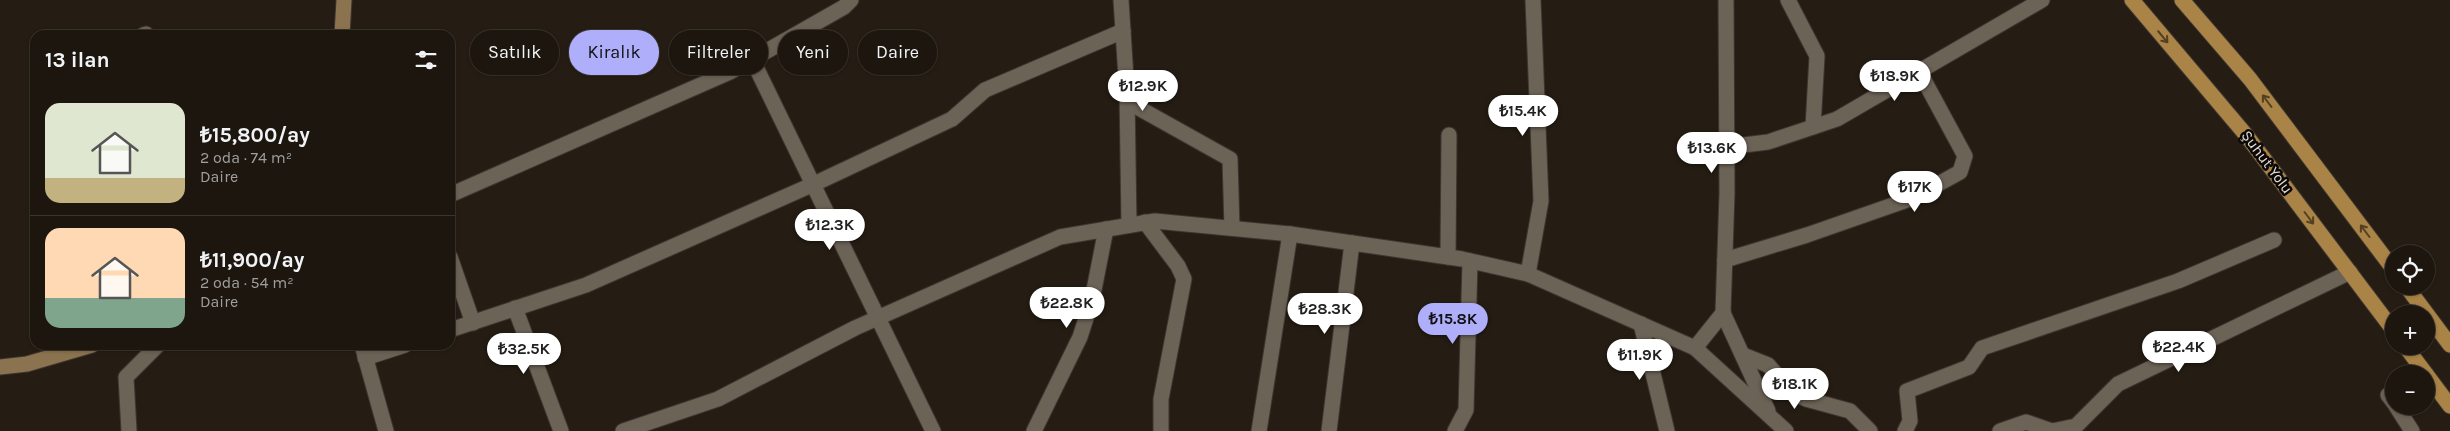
<!DOCTYPE html>
<html lang="tr">
<meta charset="utf-8">
<style>
:root{--surface:#1c160e;--page:#29231c;--text:#f1f3f6;--muted:#a09f9e;--line:#3a352e;--accent:#afaefa}
body{margin:0;font-family:Karla,sans-serif;background:var(--page);color:var(--text);height:100vh;display:flex;flex-direction:column;font-size:19px;white-space:nowrap}
*{box-sizing:border-box;margin:0}
p{font-size:16px;color:var(--muted)}
.icon{flex:none;width:28px;height:28px;fill:none;stroke:currentColor;stroke-width:2;stroke-linecap:round;stroke-linejoin:round}
.map{position:relative;flex:1;overflow:hidden}
.details{position:absolute;left:30px;top:30px;width:425px;height:320px;display:flex;flex-direction:column;background:var(--surface);border-radius:15px;box-shadow:0 1px 4px #0004,0 0 0 1px var(--line)}
.details>*{flex:none}
.top-card{position:absolute;left:470px;top:30px;width:475px;height:45px;display:flex;gap:10px}
.controls{position:absolute;left:2385px;top:245px;display:grid;gap:10px}
.controls a{display:grid;place-items:center;width:50px;height:50px;border-radius:50%;background:var(--surface);box-shadow:0 1px 4px #0004,0 0 0 1px var(--line);font-size:25px}
.price{position:absolute;translate:-50% -42px;padding:0 11px;border-radius:18px;background:#fff;color:#222;font-size:16px;line-height:32px;filter:drop-shadow(0 1px 2px #0008)}
.price::after{content:'';position:absolute;left:50%;top:30px;width:15px;height:11px;margin-left:-8px;background:inherit;clip-path:polygon(0 0,100% 0,50% 100%)}
.price.active{background:var(--accent);color:#111}
ul{padding:0;list-style:none}
li{display:flex;align-items:center;gap:15px;height:125px;padding:0 15px}
li+li{border-top:1px solid var(--line)}
li span{display:grid;place-items:center;flex:none;width:140px;height:100px;border-radius:15px;color:#555}
li>.icon{margin-inline-start:auto}
span .icon{width:60px;height:60px;fill:#fffc;stroke-width:1}
li b{font-size:21px}
h2{display:flex;justify-content:space-between;align-items:center;height:60px;padding:0 15px;font-size:21px}
.tag{padding:0 18px;border-radius:22px;background:var(--surface);box-shadow:0 1px 4px #0004,0 0 0 1px var(--line);font-size:18px;line-height:45px}
.tag.active{background:var(--accent);color:#111}
.map>svg:first-child{display:block}
.lines{fill:none;stroke-linecap:round;stroke-linejoin:round}
.street-casing{stroke:#3d3631;stroke-width:17}
.secondary-casing{stroke:#3d3631;stroke-width:17}
.primary-casing{stroke:#3d3631;stroke-width:17}
.street{stroke:#6c6357;stroke-width:15}
.secondary{stroke:#8b734f;stroke-width:15}
.primary{stroke:#aa8346;stroke-width:15}
.oneway{stroke:#533f22}
.labels{text-anchor:middle;dominant-baseline:central;stroke-width:5;stroke-linejoin:round;paint-order:stroke}
.street-label{font-size:15px;fill:#e3ded7;stroke:#0b0805}
</style>
<div class="map">
<svg width="2450" height="431" viewBox="0 0 2450 431">
<rect width="100%" height="100%" fill="#251d13"/>
<g class="lines">
<defs>
<g id="street">
<polyline points="1121,0 1127,93 1129,225"/>
<polyline points="1788,0 1817,56 1813,127"/>
<polyline points="143,35 146,34"/>
<polyline points="752,59 933,431"/>
<polyline points="1128,102 1230,159 1232,228"/>
<polyline points="1727,147 1768,142 1837,119 2042,0"/>
<polyline points="450,195 730,72 844,7 851,0"/>
<polyline points="1145,222 1178,266 1184,279 1161,399 1161,431"/>
<polyline points="450,257 473,323"/>
<polyline points="1448,257 1449,135"/>
<polyline points="1725,260 1807,235 1913,198 1960,172 1965,156 1919,71"/>
<polyline points="1528,274 1541,201 1533,0"/>
<polyline points="515,308 561,431"/>
<polyline points="1723,313 1768,411"/>
<polyline points="1641,324 1667,431"/>
<polyline points="450,330 586,285 814,184 952,119 985,90 1123,31"/>
<polyline points="362,345 386,431"/>
<polyline points="1695,348 1723,313 1727,193 1726,0"/>
<polyline points="1743,355 1768,365 1792,392 1806,399 1850,411 1870,431"/>
<polyline points="365,358 405,345"/>
<polyline points="2394,391 2388,395 2394,403"/>
<polyline points="2396,406 2412,431"/>
<polyline points="129,431 126,377 158,345"/>
<polyline points="623,431 718,399 855,328 1060,237 1155,221 1290,234 1462,259 1528,274 1695,348 1786,431"/>
<polyline points="1034,431 1080,337 1092,300 1106,229"/>
<polyline points="1259,431 1290,234"/>
<polyline points="1329,431 1352,243"/>
<polyline points="1455,431 1466,410 1470,261"/>
<polyline points="1905,431 1910,421 1907,391 1969,367 1982,348 2178,281 2274,240"/>
<polyline points="2000,431 2026,422 2052,431 2076,426 2118,384 2350,272"/>
</g>
<g id="secondary">
<polyline points="342,35 344,0"/>
<polyline points="0,367 27,364 92,345"/>
</g>
<g id="primary">
<polyline points="2132,0 2246,135 2394,331"/>
<polyline points="2182,0 2250,79 2394,270"/>
<polyline points="2406,286 2450,345"/>
<polyline points="2405,346 2426,374"/>
<polyline points="2426,374 2450,406"/>
</g>
</defs>
<use href="#street" class="street-casing"/>
<use href="#secondary" class="secondary-casing"/>
<use href="#primary" class="primary-casing"/>
<use href="#street" class="street"/>
<use href="#secondary" class="secondary"/>
<use href="#primary" class="primary"/>
</g>
<defs><path id="oneway-shaft" d="M-6 0H5M1.5-3L5.5 0L1.5 3" fill="none" stroke-width="1.6" stroke-linecap="round" stroke-linejoin="round" transform="scale(1.25)"/></defs>
<g class="oneway">
<use href="#oneway-shaft" transform="translate(2163 37) rotate(50)"/>
<use href="#oneway-shaft" transform="translate(2267 101) rotate(-127)"/>
<use href="#oneway-shaft" transform="translate(2309 218) rotate(53)"/>
<use href="#oneway-shaft" transform="translate(2365 231) rotate(-127)"/>
</g>
<g class="labels">
<g class="street-label">
<text transform="translate(2267 162) rotate(53)">Şuhut Yolu</text>
</g>
</g>
</svg>
<div class="controls">
<a><svg class="icon" aria-label="locate" viewBox="0 0 24 24"><circle cx="12" cy="12" r="6"/><path d="M12 2v4M12 18v4M2 12h4M18 12h4"/></svg></a>
<a>+</a>
<a>−</a>
</div>
<b class="price" style="left:1895px;top:102px">₺18.9K</b>
<b class="price" style="left:1143px;top:112px">₺12.9K</b>
<b class="price" style="left:1523px;top:137px">₺15.4K</b>
<b class="price" style="left:1712px;top:174px">₺13.6K</b>
<b class="price" style="left:1915px;top:213px">₺17K</b>
<b class="price" style="left:830px;top:251px">₺12.3K</b>
<b class="price" style="left:1067px;top:329px">₺22.8K</b>
<b class="price" style="left:1325px;top:335px">₺28.3K</b>
<b class="price active" style="left:1453px;top:345px">₺15.8K</b>
<b class="price" style="left:2179px;top:373px">₺22.4K</b>
<b class="price" style="left:524px;top:375px">₺32.5K</b>
<b class="price" style="left:1640px;top:381px">₺11.9K</b>
<b class="price" style="left:1795px;top:410px">₺18.1K</b>
<div class="top-card">
<a class="tag">Satılık</a>
<a class="tag active">Kiralık</a>
<a class="tag">Filtreler</a>
<a class="tag">Yeni</a>
<a class="tag">Daire</a>
</div>
<section class="details">
<h2>13 ilan<svg class="icon" aria-label="filters" viewBox="0 0 24 24"><path d="M4 7h16M4 17h16"/><circle cx="9" cy="7" r="2"/><circle cx="15" cy="17" r="2"/></svg></h2>
<ul>
<li><span style="background:linear-gradient(#dfe7d0 75%,#c2b280 0)"><svg class="icon" aria-label="home" viewBox="0 0 24 24"><path d="M3 11l9-7 9 7M6 9v11h12V9"/></svg></span><div><b>₺15,800/ay</b><p>2 oda · 74 m²</p><p>Daire</p></div></li>
<li><span style="background:linear-gradient(#ffd9b3 70%,#7fa58c 0)"><svg class="icon" aria-label="home" viewBox="0 0 24 24"><path d="M3 11l9-7 9 7M6 9v11h12V9"/></svg></span><div><b>₺11,900/ay</b><p>2 oda · 54 m²</p><p>Daire</p></div></li>
</ul>
</section>
</div>
